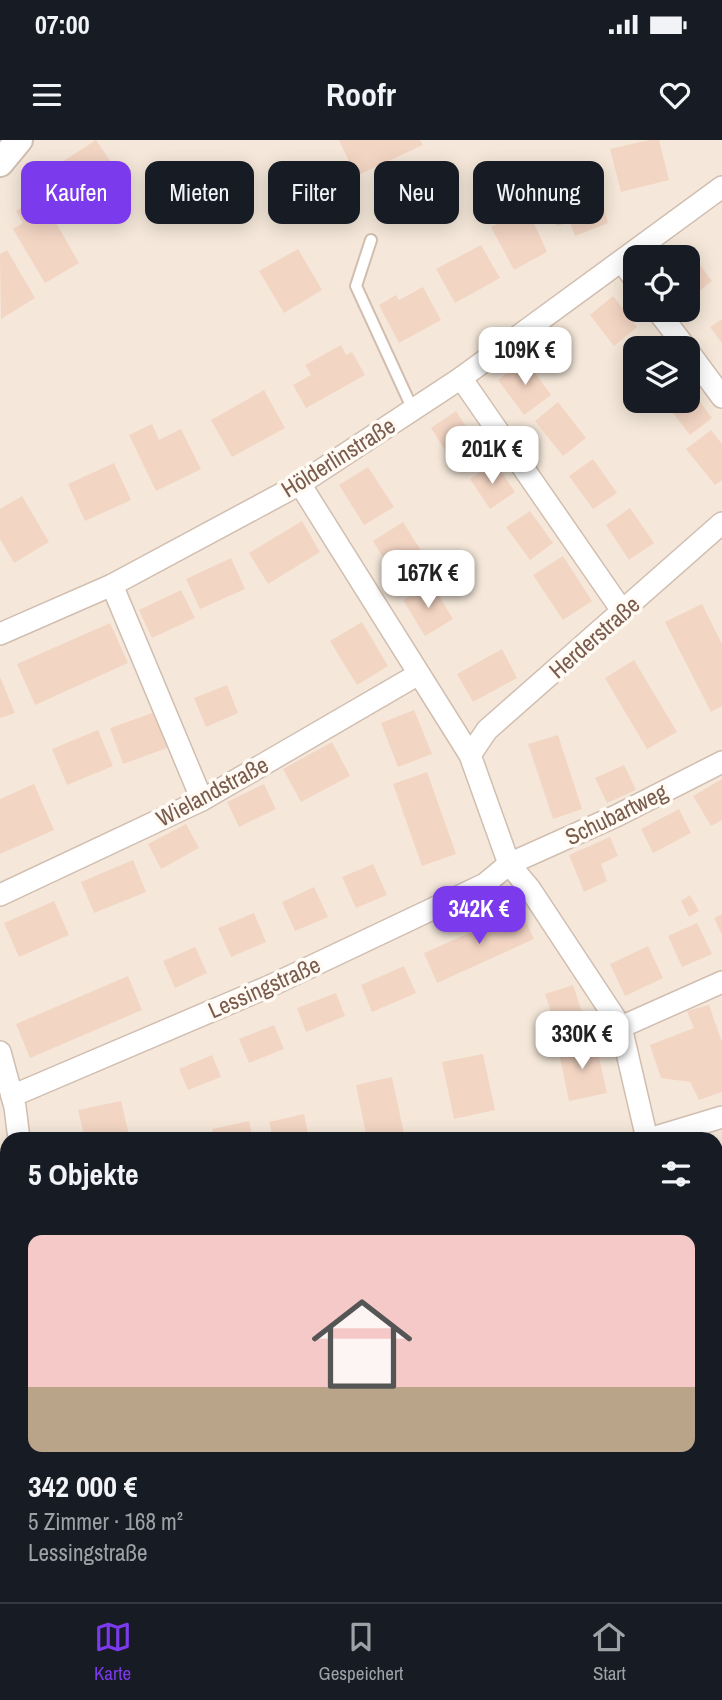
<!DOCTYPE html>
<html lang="de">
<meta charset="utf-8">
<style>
:root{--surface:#171b24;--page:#242831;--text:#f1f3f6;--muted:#9ea1a6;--line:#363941;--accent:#7c3aed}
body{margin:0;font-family:"Archivo Narrow",sans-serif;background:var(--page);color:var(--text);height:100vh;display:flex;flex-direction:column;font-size:26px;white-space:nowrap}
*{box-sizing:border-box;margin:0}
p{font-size:23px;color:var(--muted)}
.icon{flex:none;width:38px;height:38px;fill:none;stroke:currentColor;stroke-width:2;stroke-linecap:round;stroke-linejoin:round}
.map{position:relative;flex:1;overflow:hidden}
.details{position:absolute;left:0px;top:992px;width:723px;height:471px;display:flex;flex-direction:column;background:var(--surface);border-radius:21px 21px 0 0;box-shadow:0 4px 18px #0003}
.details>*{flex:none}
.guide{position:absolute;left:21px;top:21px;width:681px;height:63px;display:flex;gap:14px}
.tools{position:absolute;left:623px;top:105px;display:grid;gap:14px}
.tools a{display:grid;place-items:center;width:77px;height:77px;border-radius:14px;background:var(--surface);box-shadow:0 4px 18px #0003;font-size:35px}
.price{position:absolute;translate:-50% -60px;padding:0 16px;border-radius:14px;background:#fff;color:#222;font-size:23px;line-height:46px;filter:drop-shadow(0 2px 4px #0008)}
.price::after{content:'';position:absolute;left:50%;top:42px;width:21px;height:16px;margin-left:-10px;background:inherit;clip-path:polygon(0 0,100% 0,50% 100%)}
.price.on{background:var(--accent);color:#fff}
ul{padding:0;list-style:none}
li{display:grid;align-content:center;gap:14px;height:371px;padding:0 28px}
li+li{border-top:2px solid var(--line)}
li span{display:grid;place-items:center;height:217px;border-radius:14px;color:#555}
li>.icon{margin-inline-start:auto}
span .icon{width:126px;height:126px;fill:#fffc;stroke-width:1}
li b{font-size:30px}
h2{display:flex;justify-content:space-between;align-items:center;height:84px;padding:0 28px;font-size:30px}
.pill{padding:0 24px;border-radius:14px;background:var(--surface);box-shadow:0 4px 18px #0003;font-size:24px;line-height:63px}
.pill.on{background:var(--accent);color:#fff}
.status{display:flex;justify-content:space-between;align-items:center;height:49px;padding:0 35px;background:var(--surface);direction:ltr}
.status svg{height:19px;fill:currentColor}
header{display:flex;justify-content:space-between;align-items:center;height:91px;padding:0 28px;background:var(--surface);font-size:32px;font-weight:700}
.dock{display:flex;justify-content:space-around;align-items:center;height:98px;border-top:2px solid var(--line);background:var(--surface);font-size:19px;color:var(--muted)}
.dock a{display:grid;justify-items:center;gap:4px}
.dock .on{color:var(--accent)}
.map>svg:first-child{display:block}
.residential{fill:#f5e8da;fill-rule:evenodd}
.green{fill:#d8ecc9}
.building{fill:#f3d5c3}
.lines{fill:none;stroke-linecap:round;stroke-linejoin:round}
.service-casing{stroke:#d1beb0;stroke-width:14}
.minor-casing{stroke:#d1beb0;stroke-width:24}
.tertiary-casing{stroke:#d1beb0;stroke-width:30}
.service{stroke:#fff;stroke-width:10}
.minor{stroke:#fff;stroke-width:21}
.tertiary{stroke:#fff;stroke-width:26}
.labels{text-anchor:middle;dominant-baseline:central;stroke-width:7;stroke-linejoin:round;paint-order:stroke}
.street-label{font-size:23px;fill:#7a5c4d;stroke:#fffaf3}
</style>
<div class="status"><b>07:00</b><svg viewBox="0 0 49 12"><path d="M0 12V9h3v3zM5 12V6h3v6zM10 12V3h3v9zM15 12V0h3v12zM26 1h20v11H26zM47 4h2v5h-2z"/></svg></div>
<header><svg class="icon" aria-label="menu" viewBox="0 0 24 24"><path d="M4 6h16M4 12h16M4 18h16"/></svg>Roofr<svg class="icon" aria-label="heart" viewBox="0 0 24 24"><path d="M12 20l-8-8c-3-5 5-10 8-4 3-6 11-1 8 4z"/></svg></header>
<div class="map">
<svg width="722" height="1462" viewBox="0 0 722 1462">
<rect width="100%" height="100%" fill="#fdf6ec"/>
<path class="residential" d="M 0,0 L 722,0 L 722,1462 L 0,1462 ZM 635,117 L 688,117 L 688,170 L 635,170 ZM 635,208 L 688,208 L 688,261 L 635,261 ZM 7,999 L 716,999 L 716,1456 L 7,1456 Z"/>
<g class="green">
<polygon points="7,1238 7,1374 0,1376 0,1242"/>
<polygon points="7,1447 7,1456 435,1456 437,1462 0,1462 0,1449"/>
</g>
<g class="building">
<polygon points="96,0 121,37 72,69 48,31"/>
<polygon points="339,0 420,0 423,5 356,36"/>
<polygon points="649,0 659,0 669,40 621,52 610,9"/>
<polygon points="595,37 608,83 575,96 570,82 557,86 547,54"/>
<polygon points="31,62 37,73 47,67 79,123 45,143 13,89 23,83 16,71"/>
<polygon points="523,70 529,80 532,79 547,112 514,130 491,87"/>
<polygon points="481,105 500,138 455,163 436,129"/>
<polygon points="687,108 712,141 688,160 688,117 675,117"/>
<polygon points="298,109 322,150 284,173 259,131"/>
<polygon points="7,110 35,158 1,179 0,114"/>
<polygon points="423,147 441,180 399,203 379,165 396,155 399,160"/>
<polygon points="613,156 637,187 614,206 590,175"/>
<polygon points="722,179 722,203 710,187"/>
<polygon points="341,205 346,215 352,212 365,235 306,268 293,245 311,235 305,225"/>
<polygon points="525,219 551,255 524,275 498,240"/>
<polygon points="688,246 712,278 690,295 664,261 688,261"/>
<polygon points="264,250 285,288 232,317 211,280"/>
<polygon points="558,262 586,298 563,316 535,281"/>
<polygon points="456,271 474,299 449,316 431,288"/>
<polygon points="152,284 159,300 181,289 201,329 156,351 129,295"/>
<polygon points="711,290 722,304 722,340 715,345 686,309"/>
<polygon points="593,319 617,353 593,369 569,336"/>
<polygon points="495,322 515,352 490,369 470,339"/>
<polygon points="114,323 131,360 85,381 68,344"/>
<polygon points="368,327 394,367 364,385 339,345"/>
<polygon points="22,356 49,402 14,423 0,399 0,369"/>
<polygon points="630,368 654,403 629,420 606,385"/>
<polygon points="530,371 553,403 530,420 506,387"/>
<polygon points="302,381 320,412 268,444 249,413"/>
<polygon points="403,382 428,422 398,441 373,401"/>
<polygon points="563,416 592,461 563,480 533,435"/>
<polygon points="231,418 245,449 200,469 186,439"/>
<polygon points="431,443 453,479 425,496 403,460"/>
<polygon points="181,450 195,478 152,498 139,470"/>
<polygon points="702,464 722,504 722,566 711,572 665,482"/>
<polygon points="362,482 388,526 357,545 330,501"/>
<polygon points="110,483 128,523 35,565 17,524"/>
<polygon points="502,509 517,538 473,562 457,534"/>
<polygon points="634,520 677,592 647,609 605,538"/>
<polygon points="0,537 15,573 0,578"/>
<polygon points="227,545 238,573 206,587 194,558"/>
<polygon points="414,570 432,614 398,627 381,583"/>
<polygon points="155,572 167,608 123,624 110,588"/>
<polygon points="98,590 113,626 67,645 52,609"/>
<polygon points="558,595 582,669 553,679 528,604"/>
<polygon points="332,602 350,636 301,662 283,629"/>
<polygon points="624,625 636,650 607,663 595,638"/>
<polygon points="427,632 456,714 422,726 393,644"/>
<polygon points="722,639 722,680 711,686 693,656"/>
<polygon points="34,644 54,690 0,714 0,659"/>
<polygon points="264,644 276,669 239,687 227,662"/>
<polygon points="679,669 691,693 653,713 641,689"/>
<polygon points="186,684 199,708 161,729 148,704"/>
<polygon points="610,697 618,716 601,724 607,741 584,752 569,715"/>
<polygon points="133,720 146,752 94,773 81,742"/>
<polygon points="373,724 387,755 356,768 342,737"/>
<polygon points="314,747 328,777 295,791 282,762"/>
<polygon points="690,755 699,771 689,777 681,761"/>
<polygon points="54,761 69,795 19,817 4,783"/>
<polygon points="521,770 534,799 437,843 424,813"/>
<polygon points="254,773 266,802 231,817 218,788"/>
<polygon points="722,774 722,795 714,778"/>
<polygon points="697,783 712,814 682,827 668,796"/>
<polygon points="648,806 663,838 625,856 610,824"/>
<polygon points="195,807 207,833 175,848 163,821"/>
<polygon points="404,826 416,853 372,872 361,845"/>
<polygon points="128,836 142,870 30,918 16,884"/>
<polygon points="573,845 587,887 559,896 545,854"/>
<polygon points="336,853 345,876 306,892 297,868"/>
<polygon points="709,865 722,902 722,952 699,960 690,942 661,938 650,905 694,888 687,871"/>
<polygon points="274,885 284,909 249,923 239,899"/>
<polygon points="595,900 607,953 569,961 558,908"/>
<polygon points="483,914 495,970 454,979 442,922"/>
<polygon points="212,915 221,937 188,950 179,929"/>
<polygon points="392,937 404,994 367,999 356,945"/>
<polygon points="121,961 130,999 85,999 78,970"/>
<polygon points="304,974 309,999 273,999 269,982"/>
<polygon points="249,981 253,999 214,999 212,989"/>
<polygon points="7,1113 7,1154 0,1154 0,1114"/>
<polygon points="716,1272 722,1273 722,1307 716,1305"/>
<polygon points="716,1375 722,1376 722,1413 716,1412"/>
<polygon points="483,1456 525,1456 527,1462 485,1462"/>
</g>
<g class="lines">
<defs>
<polyline id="service" points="371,100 356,146 413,270"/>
<g id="minor">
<polyline points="622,121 635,140"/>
<polyline points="657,170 686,208"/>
<polyline points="688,211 722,257"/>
<polyline points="461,238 623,472"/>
<polyline points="300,344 470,615 509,724 530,749 621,887 647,999"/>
<polyline points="112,445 202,660"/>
<polyline points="0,494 112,445 300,344 461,238 722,47"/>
<polyline points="470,615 487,590 722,383"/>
<polyline points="0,755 202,660 417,535"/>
<polyline points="621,887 722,842"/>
<polyline points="0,912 15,967 19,999"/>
<polyline points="12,956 270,846 485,744 509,724 616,676 722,622"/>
<polyline points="649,999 722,977"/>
<polyline points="0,1081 7,1080"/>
<polyline points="716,1123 722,1128"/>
<polyline points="716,1354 722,1356"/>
<polyline points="0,1399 7,1397"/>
<polyline points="455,1456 457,1462"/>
</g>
<polyline id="tertiary" points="0,23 19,0"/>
</defs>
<use href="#service" class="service-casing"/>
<use href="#minor" class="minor-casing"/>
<use href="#tertiary" class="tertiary-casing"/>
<use href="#service" class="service"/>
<use href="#minor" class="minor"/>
<use href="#tertiary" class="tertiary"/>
</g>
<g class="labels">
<g class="street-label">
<text transform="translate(338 317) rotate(-32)">Hölderlinstraße</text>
<text transform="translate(594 497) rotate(-41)">Herderstraße</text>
<text transform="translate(212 651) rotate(-28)">Wielandstraße</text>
<text transform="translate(616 674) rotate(-26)">Schubartweg</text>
<text transform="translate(264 847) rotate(-24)">Lessingstraße</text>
</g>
</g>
</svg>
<div class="tools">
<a><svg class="icon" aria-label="locate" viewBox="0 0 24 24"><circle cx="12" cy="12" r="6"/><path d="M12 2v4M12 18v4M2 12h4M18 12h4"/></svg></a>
<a><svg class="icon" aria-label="layers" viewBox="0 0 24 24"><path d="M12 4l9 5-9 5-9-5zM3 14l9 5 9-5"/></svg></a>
</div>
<b class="price" style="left:525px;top:247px">109K €</b>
<b class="price" style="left:492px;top:346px">201K €</b>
<b class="price" style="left:428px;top:470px">167K €</b>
<b class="price on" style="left:479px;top:806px">342K €</b>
<b class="price" style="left:582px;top:931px">330K €</b>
<div class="guide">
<a class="pill on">Kaufen</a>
<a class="pill">Mieten</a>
<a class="pill">Filter</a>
<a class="pill">Neu</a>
<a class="pill">Wohnung</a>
</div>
<section class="details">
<h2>5 Objekte<svg class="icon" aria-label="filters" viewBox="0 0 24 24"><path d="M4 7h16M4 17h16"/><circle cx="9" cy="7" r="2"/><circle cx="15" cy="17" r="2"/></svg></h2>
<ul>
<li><span style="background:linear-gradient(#f6c9c9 70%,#b9a48a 0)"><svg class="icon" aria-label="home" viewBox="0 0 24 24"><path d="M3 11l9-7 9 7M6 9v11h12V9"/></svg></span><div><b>342 000 €</b><p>5 Zimmer · 168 m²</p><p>Lessingstraße</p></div></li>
</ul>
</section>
</div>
<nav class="dock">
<a class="on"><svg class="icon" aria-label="map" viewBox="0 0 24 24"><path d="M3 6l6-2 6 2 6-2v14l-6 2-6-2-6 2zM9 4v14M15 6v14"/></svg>Karte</a>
<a><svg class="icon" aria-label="saved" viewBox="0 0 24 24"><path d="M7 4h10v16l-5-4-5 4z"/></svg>Gespeichert</a>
<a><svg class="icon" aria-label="home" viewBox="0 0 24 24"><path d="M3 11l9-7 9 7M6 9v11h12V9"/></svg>Start</a>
</nav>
